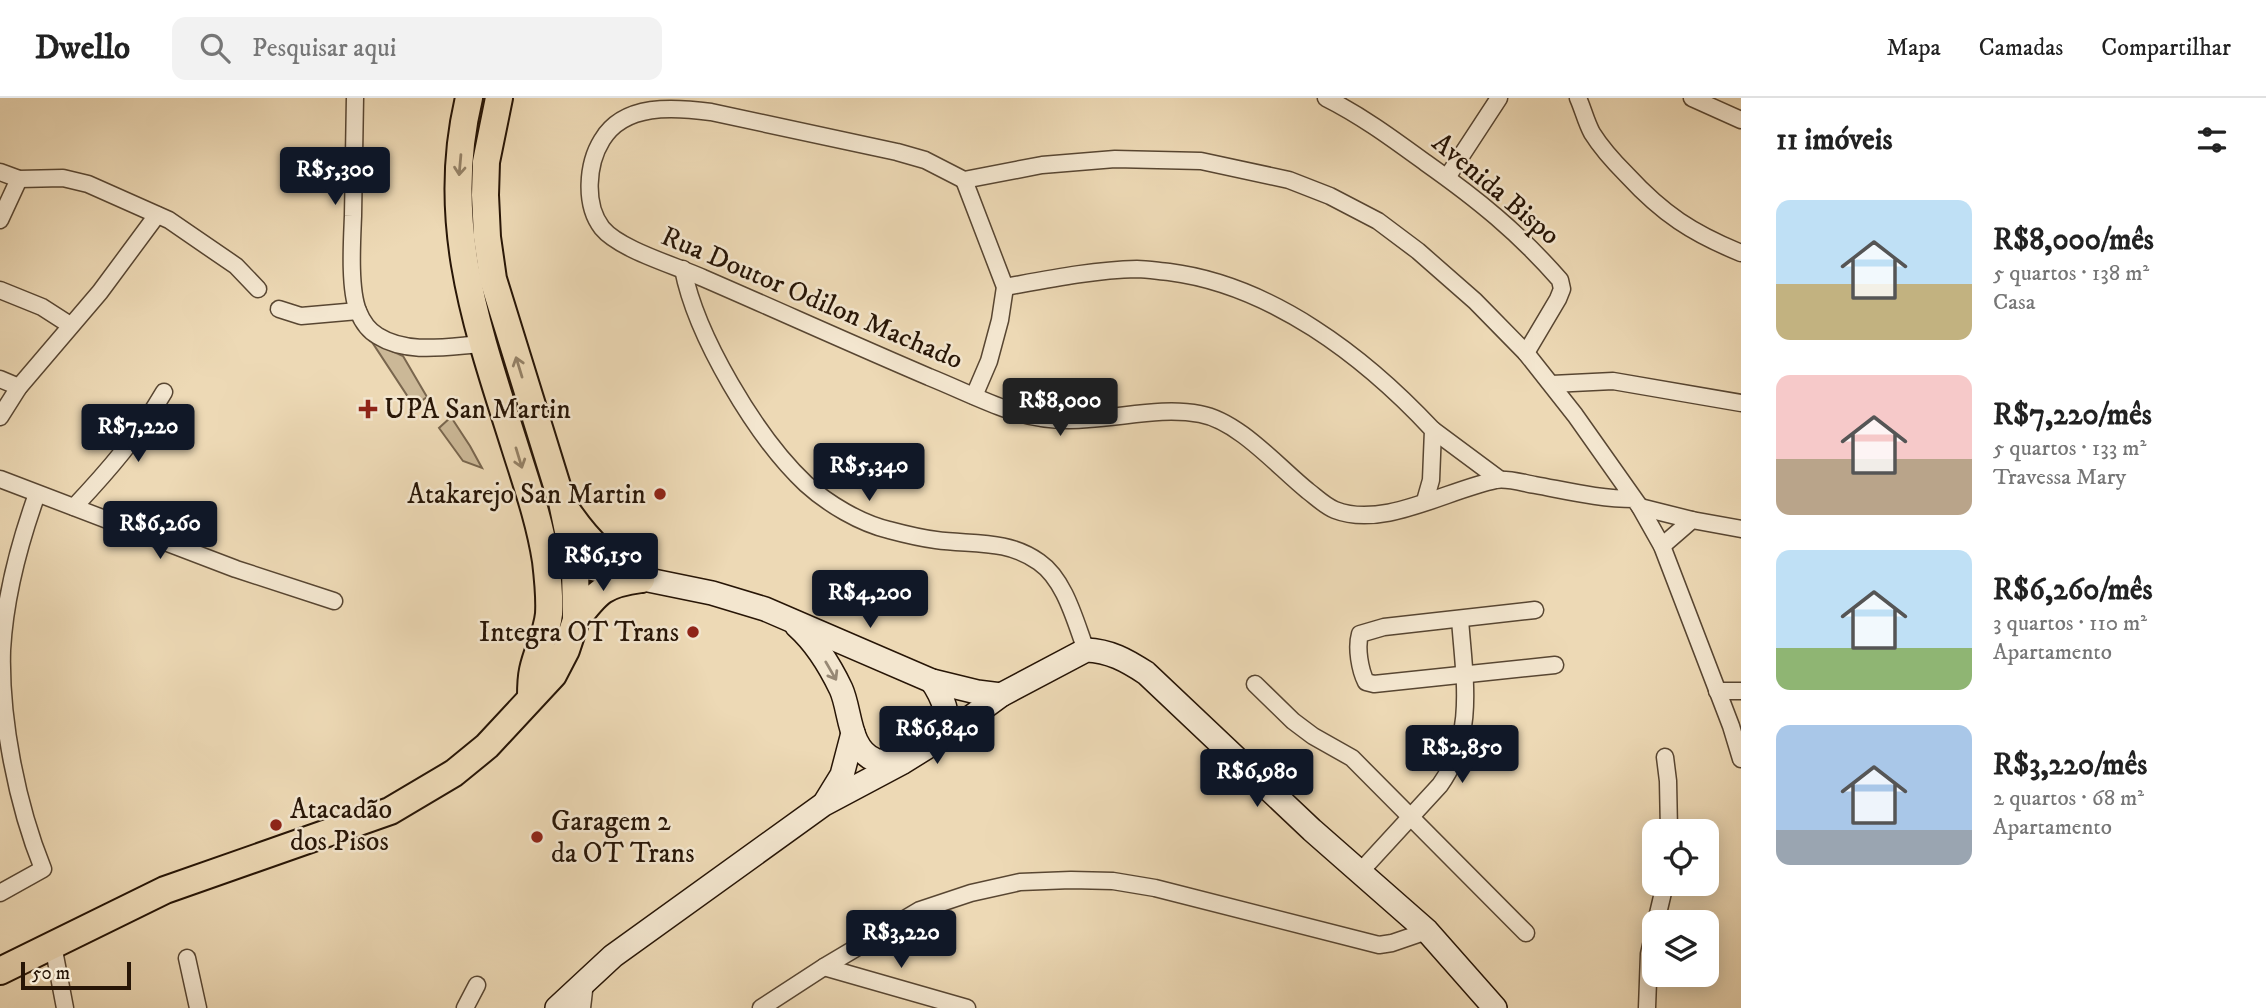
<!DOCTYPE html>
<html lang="pt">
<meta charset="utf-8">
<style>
:root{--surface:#fff;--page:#f2f2f2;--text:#222;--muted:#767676;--line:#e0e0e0;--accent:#111827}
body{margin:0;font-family:"IM FELL DW Pica",serif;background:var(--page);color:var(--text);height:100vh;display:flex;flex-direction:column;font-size:26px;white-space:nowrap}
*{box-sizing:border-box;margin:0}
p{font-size:23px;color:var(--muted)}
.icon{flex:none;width:38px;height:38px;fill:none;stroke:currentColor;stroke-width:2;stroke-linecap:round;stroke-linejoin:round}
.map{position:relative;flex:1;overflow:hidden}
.details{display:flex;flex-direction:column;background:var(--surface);width:525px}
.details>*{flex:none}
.buttons{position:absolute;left:1642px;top:721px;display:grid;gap:14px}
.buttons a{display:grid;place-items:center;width:77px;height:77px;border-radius:14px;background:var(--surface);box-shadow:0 4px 18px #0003;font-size:35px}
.scale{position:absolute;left:21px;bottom:18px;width:110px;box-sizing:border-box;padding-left:7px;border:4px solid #271506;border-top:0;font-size:19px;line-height:24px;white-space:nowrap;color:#271506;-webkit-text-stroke:5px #f3e6cf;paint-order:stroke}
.price{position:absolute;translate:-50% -60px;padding:0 16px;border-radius:7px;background:var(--accent);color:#fff;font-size:23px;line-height:46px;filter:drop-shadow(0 2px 4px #0008)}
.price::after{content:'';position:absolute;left:50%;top:42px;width:21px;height:16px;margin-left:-10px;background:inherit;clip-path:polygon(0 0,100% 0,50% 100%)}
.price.current{background:#222;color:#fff}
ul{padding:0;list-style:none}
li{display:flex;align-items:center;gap:21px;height:175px;padding:0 35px}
li span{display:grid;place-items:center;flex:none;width:196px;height:140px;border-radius:14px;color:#555}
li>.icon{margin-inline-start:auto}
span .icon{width:84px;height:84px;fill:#fffc;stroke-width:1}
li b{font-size:30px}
h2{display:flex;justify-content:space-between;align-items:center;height:84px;padding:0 35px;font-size:30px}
header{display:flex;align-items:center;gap:42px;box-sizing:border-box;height:98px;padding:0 35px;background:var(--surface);border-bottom:2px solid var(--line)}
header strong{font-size:33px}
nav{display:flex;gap:38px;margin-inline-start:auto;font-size:24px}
.search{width:490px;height:63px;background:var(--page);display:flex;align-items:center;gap:18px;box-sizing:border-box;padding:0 24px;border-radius:14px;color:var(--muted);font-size:26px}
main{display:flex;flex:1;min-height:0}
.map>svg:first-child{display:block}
.green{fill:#cbb897;stroke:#79664e;stroke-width:2}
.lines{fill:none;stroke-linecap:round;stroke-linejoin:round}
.street-casing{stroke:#584632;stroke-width:19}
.secondary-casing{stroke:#271506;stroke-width:26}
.primary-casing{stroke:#271506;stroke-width:30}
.street{stroke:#f3e6cf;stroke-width:16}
.secondary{stroke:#f3e6cf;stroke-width:23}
.primary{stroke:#edd9b5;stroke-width:26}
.oneway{stroke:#948166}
.oneway2{stroke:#978875}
.poi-dot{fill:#8f2418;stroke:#f3e6cf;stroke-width:2.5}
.labels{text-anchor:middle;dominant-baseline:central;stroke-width:5;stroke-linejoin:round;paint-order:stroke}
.street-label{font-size:28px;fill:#271506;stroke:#f3e6cf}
.poi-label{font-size:28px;fill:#271506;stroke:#f3e6cf;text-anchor:start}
</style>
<header>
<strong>Dwello</strong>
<div class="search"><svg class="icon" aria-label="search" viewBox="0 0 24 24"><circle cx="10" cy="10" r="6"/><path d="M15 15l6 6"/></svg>Pesquisar aqui</div>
<nav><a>Mapa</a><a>Camadas</a><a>Compartilhar</a></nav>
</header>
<main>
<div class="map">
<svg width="1741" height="910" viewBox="0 0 1741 910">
<rect width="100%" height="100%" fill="#edd9b5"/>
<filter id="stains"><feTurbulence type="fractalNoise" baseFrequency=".00286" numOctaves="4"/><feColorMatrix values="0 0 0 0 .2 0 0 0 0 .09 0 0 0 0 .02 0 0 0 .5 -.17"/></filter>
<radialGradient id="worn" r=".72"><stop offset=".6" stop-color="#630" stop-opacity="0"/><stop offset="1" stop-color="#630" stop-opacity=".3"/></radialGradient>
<g class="green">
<polygon points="372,244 403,258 427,299 414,308"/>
<polygon points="451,319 470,348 482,370 463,363 439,330"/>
</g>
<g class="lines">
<defs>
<g id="street">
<path d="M 355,0 C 354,39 354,78 353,118 C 352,143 349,190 358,213 C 362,223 369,233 378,238 C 408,257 450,248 483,246"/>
<path d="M 1326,0 C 1362,18 1393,41 1426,65 C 1477,101 1518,134 1560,182 L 1562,191 L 1558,201 L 1526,255"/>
<path d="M 1578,0 C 1583,11 1586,24 1592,35 C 1602,51 1614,64 1627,77 C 1663,116 1692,135 1741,155"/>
<polyline points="1692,0 1741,22"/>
<polyline points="0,74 19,81 63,80 88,86 169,122 236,168 258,191"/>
<polyline points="1448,78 1499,0"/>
<polyline points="964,82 1005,189 1000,222 989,263 974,298"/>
<polyline points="0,122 19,81"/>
<path d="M 683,171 C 696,238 756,339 806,386 C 828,406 860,425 889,432 C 904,436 920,440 936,442 C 972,447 1007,441 1039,464 C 1065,482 1075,523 1086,552"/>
<path d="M 1005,189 C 1049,181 1093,172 1137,171 C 1147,171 1158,173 1169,174 C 1271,187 1364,258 1433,332 L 1431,382 L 1425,403"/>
<polyline points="0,192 42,209 70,227"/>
<polyline points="279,211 301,218 358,213"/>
<polyline points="0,281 19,289"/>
<polyline points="1552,286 1613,283 1741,305"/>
<polyline points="0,319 19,289 100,194 157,117"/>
<polyline points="1433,332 1499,381"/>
<polyline points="0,381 236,471 334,503"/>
<path d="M 1634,401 C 1600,401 1568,393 1535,387 C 1523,385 1508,380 1496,382 C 1447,392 1383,431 1335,412 C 1325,408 1316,399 1308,393 C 1278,369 1239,323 1200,316 C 1163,309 1125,319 1088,321 C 1059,324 1030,320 1003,310 C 978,301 954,289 929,279 C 854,247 779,213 703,180 C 677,168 620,152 602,130 C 584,107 587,66 602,42 C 624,5 674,9 711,14 L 897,54 L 925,62 L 964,82 L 1042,67 L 1115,61 L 1201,63 L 1289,82 L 1330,98 L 1378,123 L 1418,153 L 1475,203 L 1526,255 L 1575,317 L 1640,409 L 1662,448 L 1731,628 L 1741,661"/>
<path d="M 74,409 C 108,373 139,337 164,294"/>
<polyline points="1640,409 1692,422"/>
<polyline points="1662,448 1692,422 1741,431"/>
<path d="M 1535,512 L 1384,529 L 1360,536 C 1356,550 1360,572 1366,584 L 1374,586 L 1555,567"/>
<polyline points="1255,586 1293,623 1313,638 1352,660 1526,835"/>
<polyline points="1717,593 1741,593"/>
<polyline points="1665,659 1668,683 1669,733"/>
<path d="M 1360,774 L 1440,687 C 1476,637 1464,579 1460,521"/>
<path d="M 0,795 L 43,771 C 17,707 0,621 2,552 C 5,498 19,446 37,396"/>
<polyline points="1656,824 1665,786"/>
<polyline points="53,847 65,910"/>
<polyline points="187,860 198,910"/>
<polyline points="824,869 967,910"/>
<polyline points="465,910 477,887"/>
<polyline points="582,910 585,884"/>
<polyline points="761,910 824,869 920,812 971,795 1020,784 1071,782 1113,783 1155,790 1379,847 1392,845 1427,833"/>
<polyline points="1647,910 1649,856 1654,834"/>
</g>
<g id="secondary">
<polyline points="575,467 712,495 765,511 932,583 977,594 1001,597"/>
<path d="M 797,528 C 816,545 830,568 841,591 C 851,613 848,651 875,662 C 883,665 894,664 902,664"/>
<path d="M 932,583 C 944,601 948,615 948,636"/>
<polyline points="826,703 842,677 853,635"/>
<path d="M 557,910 L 613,858 L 824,706 L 903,664 L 948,636 L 1001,597 L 1086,552 C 1110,553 1126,562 1146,575 L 1312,732 L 1427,833 L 1495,910"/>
</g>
<g id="primary">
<path d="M 469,0 C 439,125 478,232 515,349 C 527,387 540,424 546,463 C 548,480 550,499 549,516 C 547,536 537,553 533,572 C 531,581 531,590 531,599"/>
<path d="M 568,414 C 590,446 608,462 641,481"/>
<path d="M 576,522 C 598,493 604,486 641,481"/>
<polyline points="0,873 165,792 390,713 454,675 487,648 553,577 566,552 576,522 575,467 562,404 493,181 487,139 485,97 486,64 499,0"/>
</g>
</defs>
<use href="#street" class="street-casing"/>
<use href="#secondary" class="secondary-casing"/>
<use href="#primary" class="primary-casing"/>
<use href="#street" class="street"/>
<use href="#secondary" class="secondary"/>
<use href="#primary" class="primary"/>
</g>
<defs><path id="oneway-shaft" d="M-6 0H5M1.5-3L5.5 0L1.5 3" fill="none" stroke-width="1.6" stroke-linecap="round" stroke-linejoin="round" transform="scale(1.75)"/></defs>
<g class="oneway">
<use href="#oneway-shaft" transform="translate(460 67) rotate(95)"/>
<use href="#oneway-shaft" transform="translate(519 269) rotate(-107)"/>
<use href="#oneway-shaft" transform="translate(519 360) rotate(73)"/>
</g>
<use class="oneway2" href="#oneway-shaft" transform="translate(831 573) rotate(60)"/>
<g class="poi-dot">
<path d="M364.5 300.5h7v7h7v7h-7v7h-7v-7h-7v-7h7z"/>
<circle cx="660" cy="396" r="7"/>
<circle cx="693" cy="534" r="7"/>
<circle cx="276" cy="727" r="7"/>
<circle cx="537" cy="739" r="7"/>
</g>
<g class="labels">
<g class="street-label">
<text transform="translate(1496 91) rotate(40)">Avenida Bispo</text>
<text transform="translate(812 200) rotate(23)">Rua Doutor Odilon Machado</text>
</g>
<g class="poi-label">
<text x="384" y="311">UPA San Martin</text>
<text x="646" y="396" text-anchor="end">Atakarejo San Martin</text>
<text x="679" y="534" text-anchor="end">Integra OT Trans</text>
<text x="290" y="711">Atacadão<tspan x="290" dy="32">dos Pisos</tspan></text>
<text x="551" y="723">Garagem 2<tspan x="551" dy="32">da OT Trans</tspan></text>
</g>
</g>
<rect width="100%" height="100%" filter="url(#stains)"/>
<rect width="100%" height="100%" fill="url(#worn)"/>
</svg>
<div class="buttons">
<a><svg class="icon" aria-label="locate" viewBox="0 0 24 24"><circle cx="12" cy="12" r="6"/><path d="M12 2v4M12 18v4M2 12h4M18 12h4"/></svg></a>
<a><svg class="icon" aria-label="layers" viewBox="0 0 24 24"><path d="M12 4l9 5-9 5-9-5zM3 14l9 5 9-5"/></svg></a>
</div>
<div class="scale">50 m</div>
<b class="price" style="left:335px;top:109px">R$5,300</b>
<b class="price current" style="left:1060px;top:340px">R$8,000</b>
<b class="price" style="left:138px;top:366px">R$7,220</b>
<b class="price" style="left:869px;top:405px">R$5,340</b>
<b class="price" style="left:160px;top:463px">R$6,260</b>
<b class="price" style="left:603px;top:495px">R$6,150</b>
<b class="price" style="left:870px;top:532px">R$4,200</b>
<b class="price" style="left:937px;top:668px">R$6,840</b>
<b class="price" style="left:1462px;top:687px">R$2,850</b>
<b class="price" style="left:1257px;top:711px">R$6,980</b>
<b class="price" style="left:901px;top:872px">R$3,220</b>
</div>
<section class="details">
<h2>11 imóveis<svg class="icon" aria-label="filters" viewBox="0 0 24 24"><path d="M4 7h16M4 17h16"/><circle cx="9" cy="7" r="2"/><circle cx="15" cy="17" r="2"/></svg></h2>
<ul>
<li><span style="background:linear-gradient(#bfe0f5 60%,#c2b280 0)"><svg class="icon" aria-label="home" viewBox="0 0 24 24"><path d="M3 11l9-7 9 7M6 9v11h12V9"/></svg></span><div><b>R$8,000/mês</b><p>5 quartos · 138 m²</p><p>Casa</p></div></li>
<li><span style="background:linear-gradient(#f6c9c9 60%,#b9a48a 0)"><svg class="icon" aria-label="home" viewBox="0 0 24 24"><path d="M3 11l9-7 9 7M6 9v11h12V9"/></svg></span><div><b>R$7,220/mês</b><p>5 quartos · 133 m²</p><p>Travessa Mary</p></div></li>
<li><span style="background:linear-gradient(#bfe0f5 70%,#8fb573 0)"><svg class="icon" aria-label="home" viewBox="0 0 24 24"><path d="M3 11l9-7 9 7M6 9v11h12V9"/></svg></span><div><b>R$6,260/mês</b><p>3 quartos · 110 m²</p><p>Apartamento</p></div></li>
<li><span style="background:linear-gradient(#a9c7e8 75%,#9aa5b1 0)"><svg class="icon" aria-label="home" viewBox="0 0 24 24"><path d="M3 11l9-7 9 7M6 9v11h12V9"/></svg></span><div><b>R$3,220/mês</b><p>2 quartos · 68 m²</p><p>Apartamento</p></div></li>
</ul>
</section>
</main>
